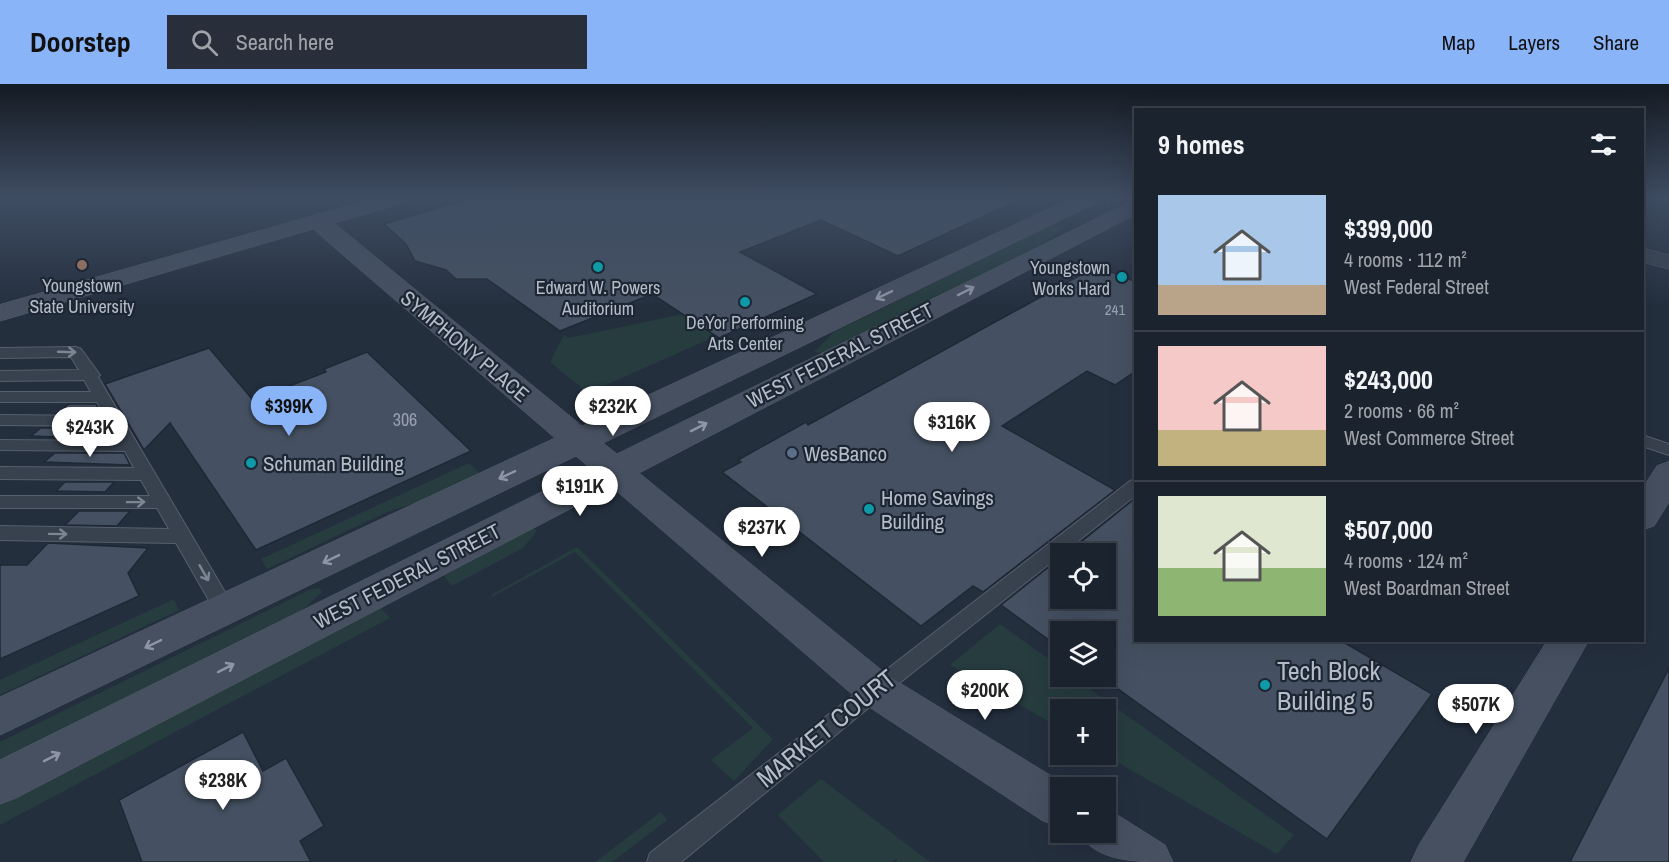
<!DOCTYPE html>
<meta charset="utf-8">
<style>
:root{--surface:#1b232e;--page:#282f3a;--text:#f1f3f6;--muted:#a0a4aa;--line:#39404a;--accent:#8ab4f8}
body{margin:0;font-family:"Archivo Narrow",sans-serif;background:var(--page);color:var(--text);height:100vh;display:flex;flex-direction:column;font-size:22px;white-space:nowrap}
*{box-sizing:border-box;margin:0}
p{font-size:20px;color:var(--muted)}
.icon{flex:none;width:33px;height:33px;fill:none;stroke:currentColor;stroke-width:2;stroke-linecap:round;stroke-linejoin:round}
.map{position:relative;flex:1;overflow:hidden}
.panel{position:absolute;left:1134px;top:24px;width:510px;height:534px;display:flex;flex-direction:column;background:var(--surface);border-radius:0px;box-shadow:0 6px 24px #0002,0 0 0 2px var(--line)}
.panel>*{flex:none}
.tools{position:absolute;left:1050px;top:459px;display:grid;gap:12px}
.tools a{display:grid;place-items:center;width:66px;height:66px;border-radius:0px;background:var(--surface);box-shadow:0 6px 24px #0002,0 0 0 2px var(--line);font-size:30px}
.price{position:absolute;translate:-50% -51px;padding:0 14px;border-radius:21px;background:#fff;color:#222;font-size:20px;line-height:39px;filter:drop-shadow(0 2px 3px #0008)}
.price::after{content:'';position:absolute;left:50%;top:36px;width:18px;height:14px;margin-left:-9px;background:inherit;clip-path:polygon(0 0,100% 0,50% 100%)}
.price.selected{background:var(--accent);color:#111}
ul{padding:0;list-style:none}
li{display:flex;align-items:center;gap:18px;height:150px;padding:0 24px}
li+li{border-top:2px solid var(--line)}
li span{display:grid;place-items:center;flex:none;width:168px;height:120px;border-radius:0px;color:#555}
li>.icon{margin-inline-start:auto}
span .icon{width:72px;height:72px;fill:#fffc;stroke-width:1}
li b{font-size:26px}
h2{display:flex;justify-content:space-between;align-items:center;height:72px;padding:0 24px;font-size:26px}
header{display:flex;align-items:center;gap:36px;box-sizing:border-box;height:84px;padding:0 30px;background:var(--accent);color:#111}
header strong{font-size:28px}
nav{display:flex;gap:33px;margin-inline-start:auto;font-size:21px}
.search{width:420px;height:54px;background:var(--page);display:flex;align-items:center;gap:15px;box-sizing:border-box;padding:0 21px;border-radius:0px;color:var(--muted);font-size:22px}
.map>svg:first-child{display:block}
.green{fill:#263c3f}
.building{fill:#455162;stroke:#1f2835;stroke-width:1.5}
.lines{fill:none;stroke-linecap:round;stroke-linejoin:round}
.lane-casing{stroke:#565f6c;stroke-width:2}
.street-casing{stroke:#565f6c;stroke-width:1}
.secondary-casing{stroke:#565f6c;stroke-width:1}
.lane{fill:#38414e;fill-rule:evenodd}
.street{fill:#38414e;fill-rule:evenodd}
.secondary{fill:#465061;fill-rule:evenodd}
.oneway{stroke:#8e96a5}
.oneway2{stroke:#7c8592}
.education-dot{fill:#8d6e63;stroke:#1d2633;stroke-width:2}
.culture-dot{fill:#0f9aa8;stroke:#1d2633;stroke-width:2}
.service-dot{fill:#5c6f8a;stroke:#1d2633;stroke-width:2}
.labels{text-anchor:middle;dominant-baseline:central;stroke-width:4.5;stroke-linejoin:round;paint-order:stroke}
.far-number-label{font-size:15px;fill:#98a1af}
.far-poi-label{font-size:18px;fill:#b4bcc9;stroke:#1d2633}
.number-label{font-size:18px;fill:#98a1af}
.street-label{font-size:21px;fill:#b4bcc9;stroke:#1d2633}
.poi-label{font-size:21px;fill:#b4bcc9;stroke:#1d2633;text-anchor:start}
.near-poi-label{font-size:26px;fill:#b4bcc9;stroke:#1d2633;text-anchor:start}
.near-street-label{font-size:26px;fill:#b4bcc9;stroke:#1d2633}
</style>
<header>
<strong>Doorstep</strong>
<div class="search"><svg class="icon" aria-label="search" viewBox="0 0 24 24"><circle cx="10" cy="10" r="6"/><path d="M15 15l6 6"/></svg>Search here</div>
<nav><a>Map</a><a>Layers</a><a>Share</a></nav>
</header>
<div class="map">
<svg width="1669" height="778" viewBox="0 0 1669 778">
<rect width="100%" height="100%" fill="#242f3e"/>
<g class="green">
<polygon points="1055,140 1064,142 1047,158 822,269 814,268 835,247"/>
<polygon points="683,230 716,252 588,309 550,278 564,251 569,254"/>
<polygon points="469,379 486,396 387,428 267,485 261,475"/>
<polygon points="530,441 537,447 523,464 452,502 441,488"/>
<polygon points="577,463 773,655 734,697 711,676 753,644 575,468 492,513 491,511"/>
<polygon points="318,504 322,506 321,509 284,542 0,683 0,658 309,506"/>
<polygon points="174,515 179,526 0,611 0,596"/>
<polygon points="378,520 390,534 0,741 0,716"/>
<polygon points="1000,540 1060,583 1060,592 1073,593 1294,751 1277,770 1105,671 1106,626 1060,626 1060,644 950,581"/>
<polygon points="821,695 930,778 898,778 895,775 891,778 824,778 778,731"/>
<polygon points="661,728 667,736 612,778 595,778"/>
</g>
<g class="building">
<polygon points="471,114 1023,114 898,172 821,136 740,168 817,210 719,254 652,210 560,247 487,195 456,195 446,186 415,177 406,160 384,140"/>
<polygon points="1097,182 1136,198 1136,287 1115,301 1087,287 1002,342 1115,406 983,508 973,502 921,542 722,388 741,378 738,376 806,338 808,341"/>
<polygon points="209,264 253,316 326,288 324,285 367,268 471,367 256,466 170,339 144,366 105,300"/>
<polygon points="69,320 96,320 101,330 58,329"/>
<polygon points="41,344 109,344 114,355 31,352"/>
<polygon points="55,369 124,369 130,381 44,378"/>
<polygon points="65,398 114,398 105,408 56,407"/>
<polygon points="1133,416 1136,417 1136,556 1340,556 1432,610 1327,755 1100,592 1106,592 1106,548 1060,548 1060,564 1001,521 1060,474 1060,514 1106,514 1106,470 1066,470"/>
<polygon points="79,427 130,427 117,442 65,441"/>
<polygon points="48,459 148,464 128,489 139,512 0,575 0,481 27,481"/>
<polygon points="1669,584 1669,778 1570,778"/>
<polygon points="243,648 263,687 286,674 324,742 300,757 311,778 142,778 119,716"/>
</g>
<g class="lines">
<defs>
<g id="lane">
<polygon points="76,263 81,265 100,291 98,293 232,520 236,526 232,532 225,534 218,532 176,459 0,456 0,442 169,445 157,424 0,424 0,412 150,412 141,396 0,395 0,383 134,384 125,367 0,366 0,356 118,357 110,342 0,341 0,331 105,332 97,318 0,318 0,308 91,308 84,296 0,297 0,287 79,286 71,273 0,274 0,264"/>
<polygon points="1642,351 1669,360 1669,371 1642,362"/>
<polygon points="1136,395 1136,411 883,612 681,778 647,778 650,769 1130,397"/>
</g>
<polygon id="street" points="1642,164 1669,171 1669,185 1642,178"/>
<g id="secondary">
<polygon points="375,114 408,114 405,119 334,139 582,342 1072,114 1099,114 1096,119 603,359 617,370 1136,115 1136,130 639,389 890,593 1071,704 1060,704 1060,743 1043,737 860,617 612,403 16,714 0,720 0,676 590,384 576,372 0,651 0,613 555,354 313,145 0,237 0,221"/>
<polygon points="1669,378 1669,418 1654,442 1642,446 1642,405 1657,382"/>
<polygon points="1548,556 1589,556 1463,778 1411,778 1419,761"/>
<path d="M 1106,727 L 1119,732 L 1165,761 L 1173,778 C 1135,778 1096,778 1078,748 L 1106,748 Z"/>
</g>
</defs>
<use href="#lane" class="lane-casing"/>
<use href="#street" class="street-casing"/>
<use href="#secondary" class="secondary-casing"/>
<use href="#lane" class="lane"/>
<use href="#street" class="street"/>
<use href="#secondary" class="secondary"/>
</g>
<defs><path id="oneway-shaft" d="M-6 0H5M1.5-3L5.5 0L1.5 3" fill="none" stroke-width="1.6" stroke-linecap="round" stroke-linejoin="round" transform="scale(1.5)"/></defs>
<g class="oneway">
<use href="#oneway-shaft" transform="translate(966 207) rotate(-27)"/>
<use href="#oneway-shaft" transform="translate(884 211) rotate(154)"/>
<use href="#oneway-shaft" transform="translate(699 343) rotate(-27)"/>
<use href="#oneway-shaft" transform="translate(507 391) rotate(155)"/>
<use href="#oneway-shaft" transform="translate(331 475) rotate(154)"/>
<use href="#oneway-shaft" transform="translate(153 560) rotate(154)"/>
<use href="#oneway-shaft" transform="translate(226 584) rotate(-27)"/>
<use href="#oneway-shaft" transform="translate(52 673) rotate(-27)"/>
</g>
<g class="oneway2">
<use href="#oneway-shaft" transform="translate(67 268) rotate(2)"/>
<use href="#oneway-shaft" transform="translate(136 418) rotate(-1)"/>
<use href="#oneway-shaft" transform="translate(58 450) rotate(1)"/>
<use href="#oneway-shaft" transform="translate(204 489) rotate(60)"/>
</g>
<linearGradient id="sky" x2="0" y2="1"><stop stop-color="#141a22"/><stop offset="0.51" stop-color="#3f4d63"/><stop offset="1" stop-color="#3f4d63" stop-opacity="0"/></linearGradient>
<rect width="1669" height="223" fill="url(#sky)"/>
<circle class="education-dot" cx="82" cy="181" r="6"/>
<g class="culture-dot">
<circle cx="598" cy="183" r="6"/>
<circle cx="1122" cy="193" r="6"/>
<circle cx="745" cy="218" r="6"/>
<circle cx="251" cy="379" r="6"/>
<circle cx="869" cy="425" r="6"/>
<circle cx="1265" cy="601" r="6"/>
</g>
<circle class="service-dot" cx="792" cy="369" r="6"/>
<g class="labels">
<g class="far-number-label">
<text x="1115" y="225">241</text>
</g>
<g class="far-poi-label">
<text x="1110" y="183" text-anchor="end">Youngstown<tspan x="1110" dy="21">Works Hard</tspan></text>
<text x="82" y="201">Youngstown<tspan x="82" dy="21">State University</tspan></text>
<text x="598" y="203">Edward W. Powers<tspan x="598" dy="21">Auditorium</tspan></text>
<text x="745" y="238">DeYor Performing<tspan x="745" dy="21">Arts Center</tspan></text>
</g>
<g class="number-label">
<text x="405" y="335">306</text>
</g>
<g class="street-label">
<text transform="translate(465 262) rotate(40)">SYMPHONY PLACE</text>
<text transform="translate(840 271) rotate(-27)">WEST FEDERAL STREET</text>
<text transform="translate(407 492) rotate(-27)">WEST FEDERAL STREET</text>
</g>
<g class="poi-label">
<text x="804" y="369">WesBanco</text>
<text x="263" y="379">Schuman Building</text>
<text x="881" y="413">Home Savings<tspan x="881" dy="24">Building</tspan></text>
</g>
<g class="near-poi-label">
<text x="1277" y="586">Tech Block<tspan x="1277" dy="30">Building 5</tspan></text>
</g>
<g class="near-street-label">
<text transform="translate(826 644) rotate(-39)">MARKET COURT</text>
</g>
</g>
</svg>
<div class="tools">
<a><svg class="icon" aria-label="locate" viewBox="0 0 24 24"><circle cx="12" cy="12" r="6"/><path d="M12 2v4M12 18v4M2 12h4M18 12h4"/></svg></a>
<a><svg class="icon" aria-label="layers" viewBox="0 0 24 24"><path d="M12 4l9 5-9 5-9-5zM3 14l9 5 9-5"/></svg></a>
<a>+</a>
<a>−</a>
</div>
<b class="price selected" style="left:289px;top:353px">$399K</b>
<b class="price" style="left:613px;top:353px">$232K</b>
<b class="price" style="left:952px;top:369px">$316K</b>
<b class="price" style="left:90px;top:374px">$243K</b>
<b class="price" style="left:580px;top:433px">$191K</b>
<b class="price" style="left:762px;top:474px">$237K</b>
<b class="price" style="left:985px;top:637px">$200K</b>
<b class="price" style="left:1476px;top:651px">$507K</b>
<b class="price" style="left:223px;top:727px">$238K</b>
<section class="panel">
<h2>9 homes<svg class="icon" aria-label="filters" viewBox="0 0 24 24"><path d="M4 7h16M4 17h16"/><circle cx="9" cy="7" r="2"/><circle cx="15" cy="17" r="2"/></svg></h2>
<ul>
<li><span style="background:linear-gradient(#a9c7e8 75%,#b9a48a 0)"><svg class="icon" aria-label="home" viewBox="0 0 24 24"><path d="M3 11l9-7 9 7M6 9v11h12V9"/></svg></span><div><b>$399,000</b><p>4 rooms · 112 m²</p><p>West Federal Street</p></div></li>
<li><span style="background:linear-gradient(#f6c9c9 70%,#c2b280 0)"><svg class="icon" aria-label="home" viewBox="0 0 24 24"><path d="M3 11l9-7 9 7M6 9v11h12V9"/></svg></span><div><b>$243,000</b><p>2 rooms · 66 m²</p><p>West Commerce Street</p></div></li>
<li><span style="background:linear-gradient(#dfe7d0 60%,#8fb573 0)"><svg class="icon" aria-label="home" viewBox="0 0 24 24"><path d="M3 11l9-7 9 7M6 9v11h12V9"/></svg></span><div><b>$507,000</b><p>4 rooms · 124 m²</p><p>West Boardman Street</p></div></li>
</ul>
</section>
</div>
